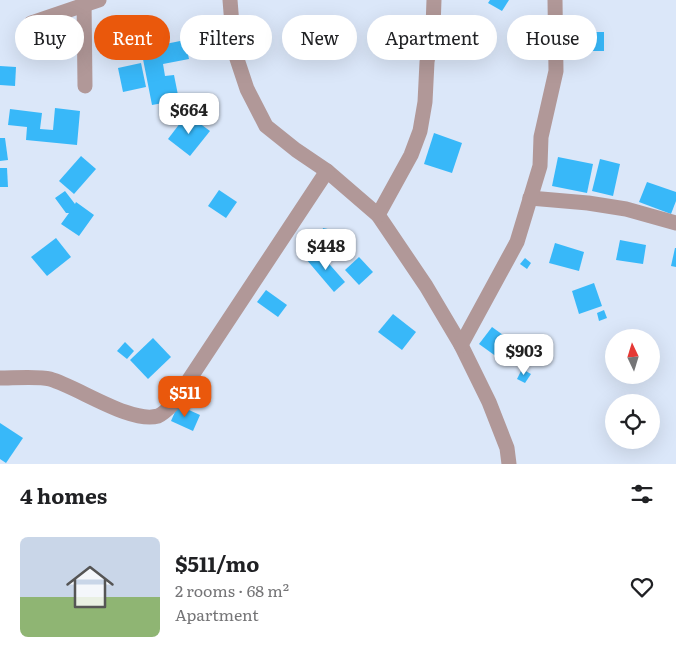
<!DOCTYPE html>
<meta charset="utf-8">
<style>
:root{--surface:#fff;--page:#f6f6f6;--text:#202124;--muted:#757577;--accent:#ea580c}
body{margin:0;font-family:Literata,serif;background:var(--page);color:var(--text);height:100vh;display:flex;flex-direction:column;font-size:19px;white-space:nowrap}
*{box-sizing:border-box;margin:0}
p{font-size:16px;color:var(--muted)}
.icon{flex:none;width:28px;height:28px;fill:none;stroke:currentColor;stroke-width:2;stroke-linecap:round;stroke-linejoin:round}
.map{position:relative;height:464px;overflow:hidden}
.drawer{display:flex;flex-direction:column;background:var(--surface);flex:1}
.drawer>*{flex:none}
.guide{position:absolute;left:15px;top:15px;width:646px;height:45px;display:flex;gap:10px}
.needle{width:32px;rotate:356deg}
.tools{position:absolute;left:605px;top:329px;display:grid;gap:10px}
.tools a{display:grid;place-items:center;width:55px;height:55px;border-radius:50%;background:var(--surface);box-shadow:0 5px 20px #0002;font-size:25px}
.price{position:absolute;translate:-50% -42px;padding:0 11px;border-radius:10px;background:#fff;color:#222;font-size:16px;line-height:32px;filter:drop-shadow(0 1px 2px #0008)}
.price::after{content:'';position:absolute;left:50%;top:30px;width:15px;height:11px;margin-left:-8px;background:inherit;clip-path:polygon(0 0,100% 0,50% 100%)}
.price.selected{background:var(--accent);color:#fff}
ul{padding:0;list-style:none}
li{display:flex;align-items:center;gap:15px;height:125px;padding:0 20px}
li span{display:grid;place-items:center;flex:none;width:140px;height:100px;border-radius:8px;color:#555}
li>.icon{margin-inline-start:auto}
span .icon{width:60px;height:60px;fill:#fffc;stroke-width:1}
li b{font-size:21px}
h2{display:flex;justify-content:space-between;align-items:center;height:60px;padding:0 20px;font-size:21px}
.tag{padding:0 18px;border-radius:22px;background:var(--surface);box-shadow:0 5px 20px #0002;font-size:18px;line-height:45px}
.tag.selected{background:var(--accent);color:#fff}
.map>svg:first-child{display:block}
.building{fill:#38b8f9}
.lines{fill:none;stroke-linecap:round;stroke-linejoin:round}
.street{stroke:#b19898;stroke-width:15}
</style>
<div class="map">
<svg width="676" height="464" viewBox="0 0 676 464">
<rect width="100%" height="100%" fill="#dbe7f9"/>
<g class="building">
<polygon points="490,0 509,0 502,11 488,3"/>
<rect x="574" y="32" width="30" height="19"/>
<polygon points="185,40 189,59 163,64 165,76 174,75 179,100 152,105 141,49"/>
<polygon points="141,63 146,87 123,92 118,68"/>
<polygon points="0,66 16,67 15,86 0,85"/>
<polygon points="55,108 80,111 77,145 26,140 27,127 8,125 10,109 42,113 40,129 53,130"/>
<polygon points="187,114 210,131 190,156 168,139"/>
<polygon points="434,133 462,143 452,173 424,164"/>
<polygon points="0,138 5,138 8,160 0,161"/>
<polygon points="81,156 96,169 74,194 59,181"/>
<polygon points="558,157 593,164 587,193 552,186"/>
<polygon points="600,159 620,164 613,196 592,191"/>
<polygon points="0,168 7,168 8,187 0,187"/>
<polygon points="647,182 676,192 676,201 671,214 639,202"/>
<polygon points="219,190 237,202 226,218 208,206"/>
<polygon points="65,191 75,204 76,202 94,215 79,236 61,224 69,213 66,213 55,198"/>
<polygon points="323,228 342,232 339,246 320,242"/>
<polygon points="56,238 71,257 47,276 31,257"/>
<polygon points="620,240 646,245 643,264 616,260"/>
<polygon points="555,243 584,252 579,271 549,263"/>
<polygon points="675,248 676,248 676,267 671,266"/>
<polygon points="317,250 345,282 334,292 306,259"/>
<polygon points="359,257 373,272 359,285 345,270"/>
<polygon points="525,258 531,263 527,269 520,264"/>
<polygon points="594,283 602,306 579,314 572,291"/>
<polygon points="266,290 287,305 278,317 257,302"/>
<polygon points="604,310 607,318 599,321 597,313"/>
<polygon points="393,314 416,332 402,350 378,332"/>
<polygon points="492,327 510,340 497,357 479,344"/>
<polygon points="153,338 171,357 148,379 130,360"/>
<polygon points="125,342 134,351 127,359 117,351"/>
<polygon points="610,343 614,343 614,363 609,363"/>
<polygon points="522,369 531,374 525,383 517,379"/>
<polygon points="178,405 200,415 193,431 171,421"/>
<polygon points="0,423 23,438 6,463 0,459"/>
</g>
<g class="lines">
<g class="street">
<polyline points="84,0 85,86"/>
<polyline points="230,0 234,50 247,89 266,126 296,150 327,171 378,215 426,286 461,345 489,402 507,448 509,464"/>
<polyline points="31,23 99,0"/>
<polyline points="530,198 588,203 626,209 676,223"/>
<polyline points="378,215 411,155 420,131 425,102 427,62 433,27 434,0"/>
<polyline points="461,345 517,242 540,166 541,137 556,71 555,0"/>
<path d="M 0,378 C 13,378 39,376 50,379 C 78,387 131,424 158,416 C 163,414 169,408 173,404 L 327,171"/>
</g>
</g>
</svg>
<div class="tools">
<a><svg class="needle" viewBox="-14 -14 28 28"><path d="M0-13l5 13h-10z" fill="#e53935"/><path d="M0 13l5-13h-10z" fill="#757577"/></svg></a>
<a><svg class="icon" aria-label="locate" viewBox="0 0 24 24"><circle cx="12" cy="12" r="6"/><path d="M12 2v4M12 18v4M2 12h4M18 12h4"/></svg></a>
</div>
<b class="price" style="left:189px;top:135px">$664</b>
<b class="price" style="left:326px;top:271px">$448</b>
<b class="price" style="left:524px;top:376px">$903</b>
<b class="price selected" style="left:185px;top:418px">$511</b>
<div class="guide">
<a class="tag">Buy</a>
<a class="tag selected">Rent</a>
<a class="tag">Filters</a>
<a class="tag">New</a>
<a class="tag">Apartment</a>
<a class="tag">House</a>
</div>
</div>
<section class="drawer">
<h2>4 homes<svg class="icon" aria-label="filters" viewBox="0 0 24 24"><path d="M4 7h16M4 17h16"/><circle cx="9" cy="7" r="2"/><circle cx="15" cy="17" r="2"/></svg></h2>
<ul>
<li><span style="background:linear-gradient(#c9d6e8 60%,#8fb573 0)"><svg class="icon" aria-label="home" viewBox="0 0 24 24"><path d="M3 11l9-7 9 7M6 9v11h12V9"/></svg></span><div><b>$511/mo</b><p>2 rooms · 68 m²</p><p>Apartment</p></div><svg class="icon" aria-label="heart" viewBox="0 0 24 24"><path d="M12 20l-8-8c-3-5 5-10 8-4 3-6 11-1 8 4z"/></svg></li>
</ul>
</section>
